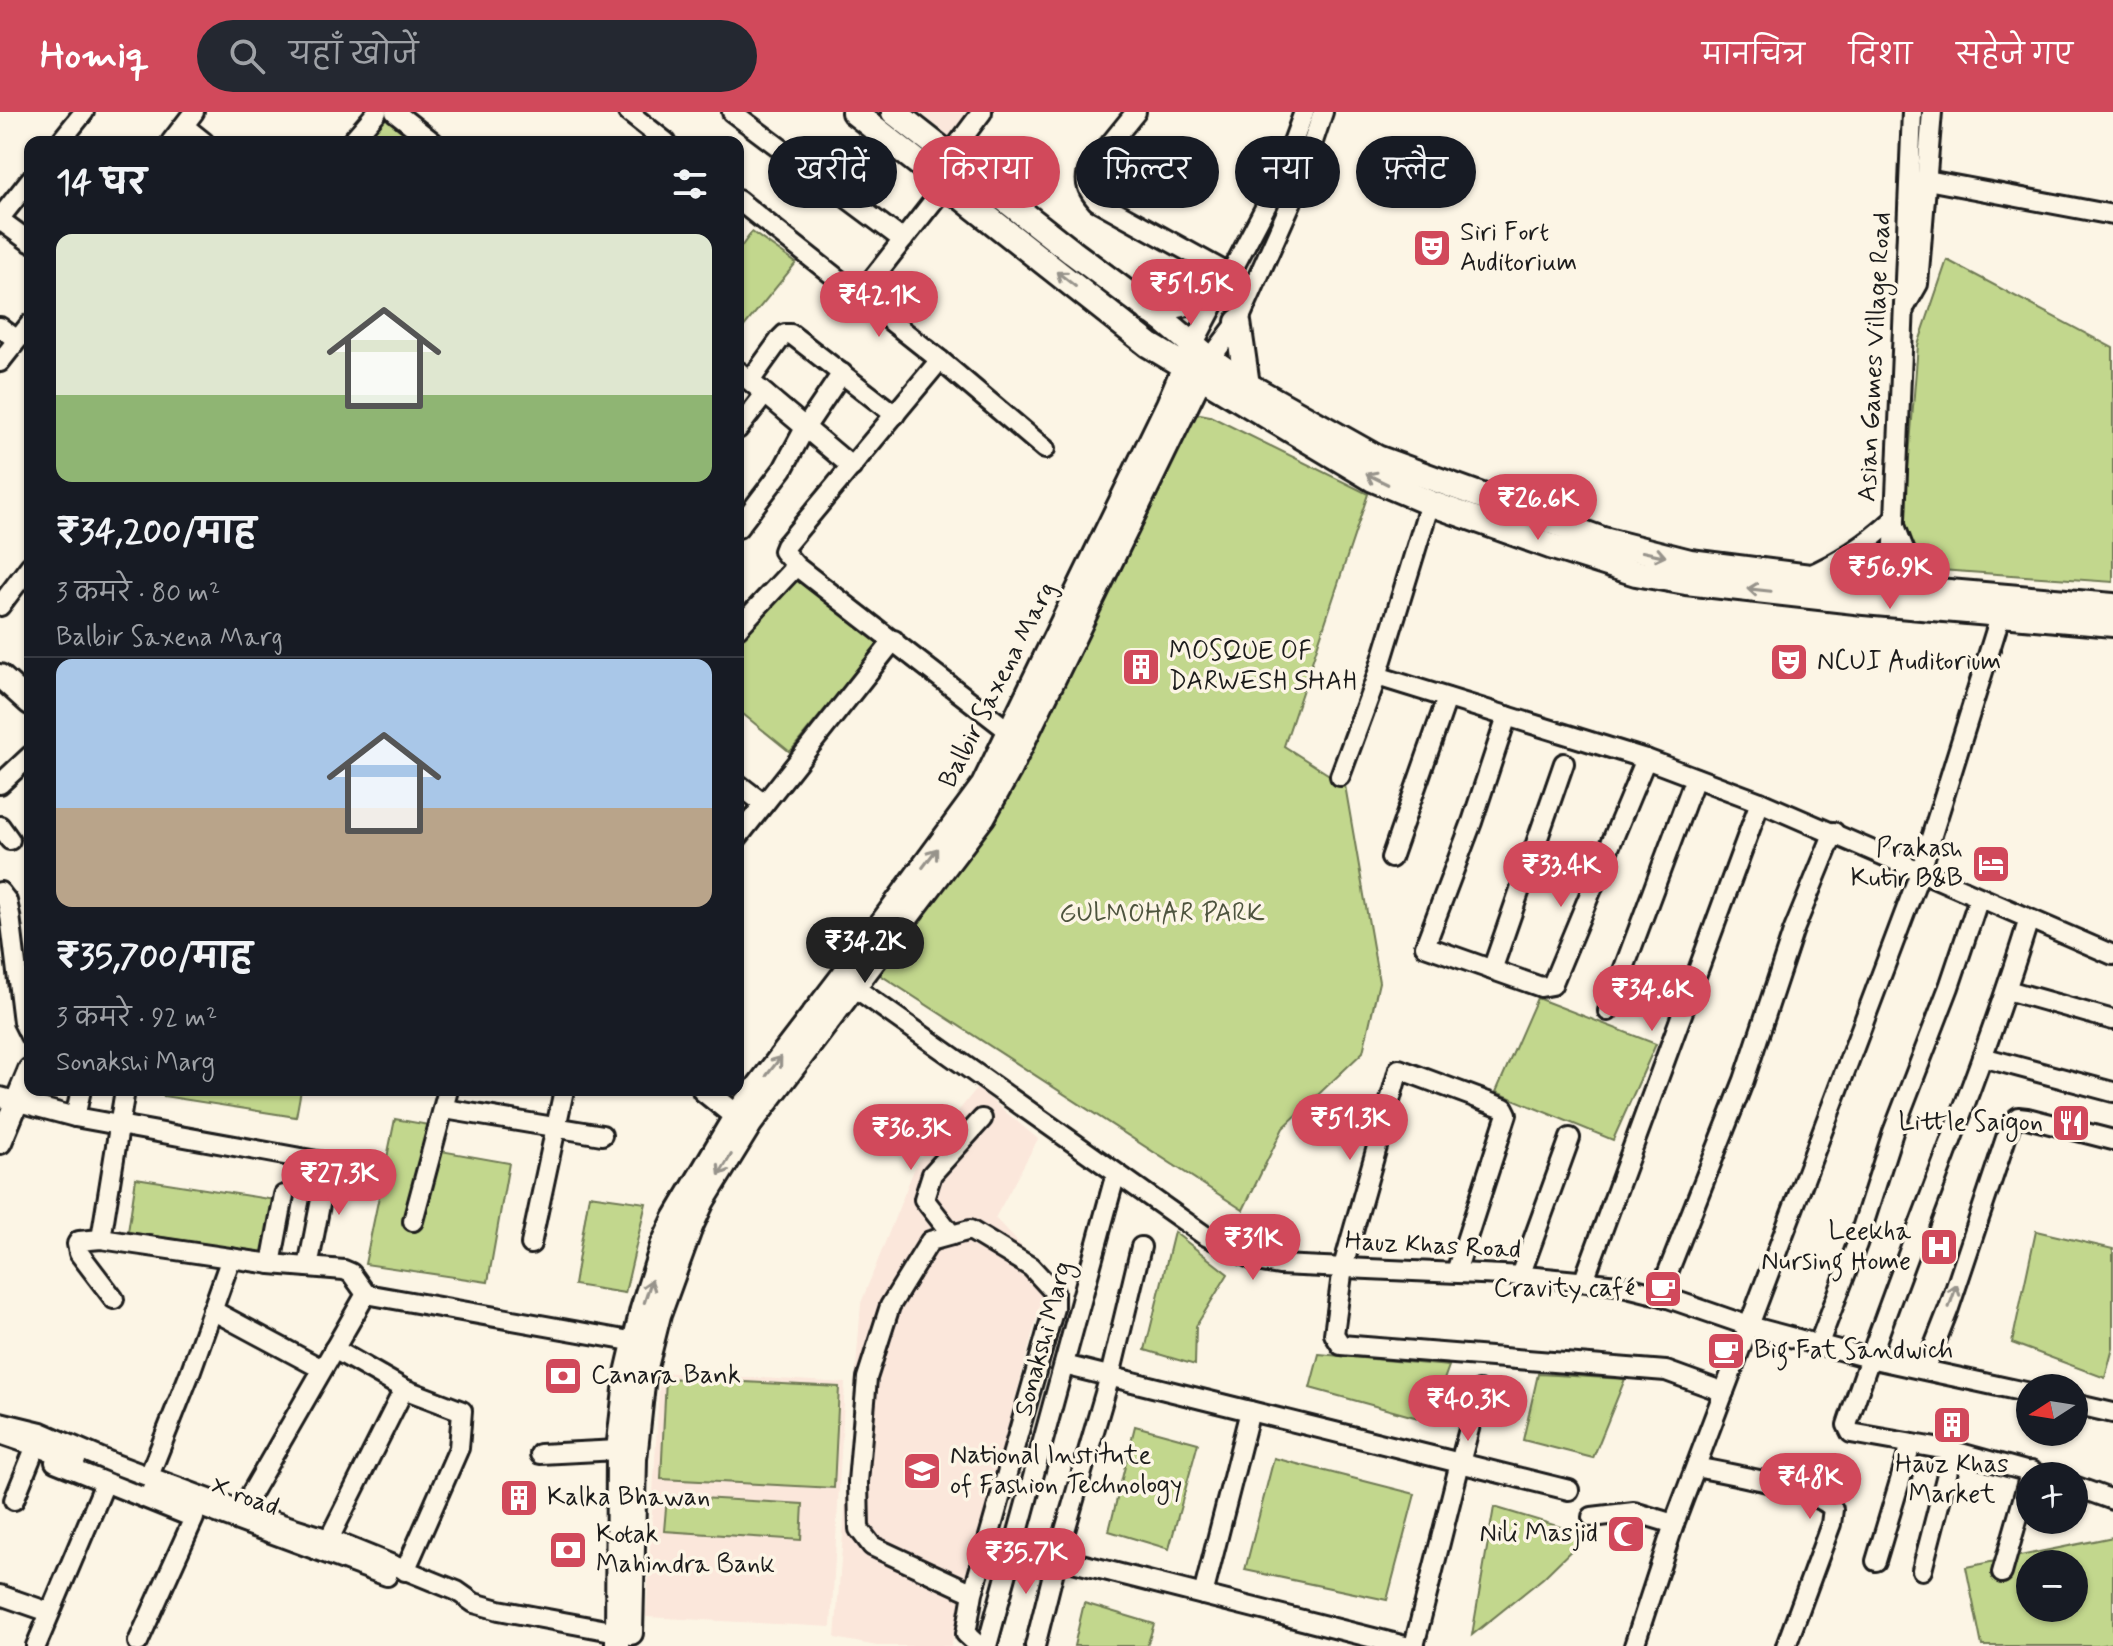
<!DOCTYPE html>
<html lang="hi">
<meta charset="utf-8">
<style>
:root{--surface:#171b24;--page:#242831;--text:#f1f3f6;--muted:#9ea1a6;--line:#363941;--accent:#d1495b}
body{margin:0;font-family:Mynerve,"Playpen Sans Deva",sans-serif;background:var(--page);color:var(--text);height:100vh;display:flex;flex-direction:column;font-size:30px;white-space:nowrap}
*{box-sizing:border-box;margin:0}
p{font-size:26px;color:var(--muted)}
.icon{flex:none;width:44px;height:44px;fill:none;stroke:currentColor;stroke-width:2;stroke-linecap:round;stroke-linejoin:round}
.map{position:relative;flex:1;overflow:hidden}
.side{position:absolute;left:24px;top:24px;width:720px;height:960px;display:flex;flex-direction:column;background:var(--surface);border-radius:16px;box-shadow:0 2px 6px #0004}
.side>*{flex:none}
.top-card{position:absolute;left:768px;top:24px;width:760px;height:72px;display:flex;gap:16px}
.needle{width:52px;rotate:258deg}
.tools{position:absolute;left:2016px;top:1262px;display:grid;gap:16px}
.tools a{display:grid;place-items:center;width:72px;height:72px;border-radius:50%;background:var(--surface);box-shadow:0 2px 6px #0004;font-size:40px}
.price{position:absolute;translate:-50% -68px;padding:0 18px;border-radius:28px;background:var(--accent);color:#fff;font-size:26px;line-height:52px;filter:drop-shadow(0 2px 4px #0008)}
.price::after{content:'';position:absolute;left:50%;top:48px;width:24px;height:18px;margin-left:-12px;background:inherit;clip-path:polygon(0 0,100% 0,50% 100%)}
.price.current{background:#222;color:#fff}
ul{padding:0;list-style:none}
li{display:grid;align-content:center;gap:16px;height:424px;padding:0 32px}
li+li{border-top:2px solid var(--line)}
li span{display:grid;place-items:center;height:248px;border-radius:16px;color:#555}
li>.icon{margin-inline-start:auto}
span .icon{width:144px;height:144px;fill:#fffc;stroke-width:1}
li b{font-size:34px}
h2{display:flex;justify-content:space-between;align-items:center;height:96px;padding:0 32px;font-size:34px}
.pill{padding:0 28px;border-radius:36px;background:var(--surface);box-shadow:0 2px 6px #0004;font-size:28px;line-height:72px}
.pill.current{background:var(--accent);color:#fff}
header{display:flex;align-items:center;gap:48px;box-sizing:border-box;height:112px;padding:0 40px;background:var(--accent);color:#fff}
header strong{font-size:38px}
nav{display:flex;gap:44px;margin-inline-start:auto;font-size:28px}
.search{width:560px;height:72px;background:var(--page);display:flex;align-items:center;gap:20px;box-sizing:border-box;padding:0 28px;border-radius:44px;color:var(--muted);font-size:30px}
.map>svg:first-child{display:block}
.built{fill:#fbe7db}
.green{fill:#c2d78d;stroke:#6f7a54;stroke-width:2;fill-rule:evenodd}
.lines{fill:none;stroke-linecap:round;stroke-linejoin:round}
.minor-casing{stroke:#1c1c1c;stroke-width:24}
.tertiary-casing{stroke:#1c1c1c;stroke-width:28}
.secondary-casing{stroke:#1c1c1c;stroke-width:30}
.minor{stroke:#fcf5e5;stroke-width:18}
.tertiary{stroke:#fcf5e5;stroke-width:22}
.secondary{stroke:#fcf5e5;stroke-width:24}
.oneway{stroke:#97938b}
.labels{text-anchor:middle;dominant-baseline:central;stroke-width:7;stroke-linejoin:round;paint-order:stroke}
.poi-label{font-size:26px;fill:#1c1c1c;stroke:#fcf5e5;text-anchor:start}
.street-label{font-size:26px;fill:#1c1c1c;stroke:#fcf5e5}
.park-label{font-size:26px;fill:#4e543e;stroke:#fcf5e5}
</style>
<header>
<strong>Homiq</strong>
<div class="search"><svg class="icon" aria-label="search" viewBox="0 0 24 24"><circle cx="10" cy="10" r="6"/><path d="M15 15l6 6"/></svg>यहाँ खोजें</div>
<nav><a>मानचित्र</a><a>दिशा</a><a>सहेजे गए</a></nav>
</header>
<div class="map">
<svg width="2113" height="1534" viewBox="0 0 2113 1534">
<rect width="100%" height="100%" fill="#fcf5e5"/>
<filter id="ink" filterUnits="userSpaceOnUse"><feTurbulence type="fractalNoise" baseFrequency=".0125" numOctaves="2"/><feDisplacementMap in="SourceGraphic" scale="16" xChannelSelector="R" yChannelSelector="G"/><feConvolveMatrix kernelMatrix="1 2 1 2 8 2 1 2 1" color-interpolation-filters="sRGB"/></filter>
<g filter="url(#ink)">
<g class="built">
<polygon points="920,0 991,0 963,37"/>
<polygon points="977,976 1038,1027 995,1106 1048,1162 951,1534 877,1534 835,1526 861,1191 917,1050"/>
<polygon points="660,1260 845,1271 831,1515 646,1505"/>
</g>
<g class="green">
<polygon points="385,0 423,30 362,30"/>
<polygon points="752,120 796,151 738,222 738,139"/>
<polygon points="1947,148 2113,236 2113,470 1926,457 1919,451 1904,407 1918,233"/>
<polygon points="1200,302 1210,304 1368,382 1284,634 1345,673 1379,870 1363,940 1283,1016 1243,1098 879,862 876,852 1189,306"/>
<polygon points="795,463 880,530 790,640 738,598 738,526"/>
<polygon points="1537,886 1656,932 1613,1028 1496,980"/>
<polygon points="164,978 301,978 296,1005 163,984"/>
<polygon points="395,1007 429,1013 435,1038 509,1051 488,1170 365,1152"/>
<polygon points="136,1066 281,1089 272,1142 128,1120"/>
<polygon points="589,1083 646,1091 625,1181 574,1173"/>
<polygon points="2036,1119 2113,1137 2113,1236 2105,1266 2012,1231"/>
<polygon points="1174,1120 1228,1162 1196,1214 1195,1253 1145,1238"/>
<polygon points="1319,1242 1449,1254 1429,1309 1310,1276"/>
<polygon points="1538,1262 1625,1267 1593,1346 1523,1328"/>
<polygon points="666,1266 839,1275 834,1376 661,1367"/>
<polygon points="1135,1314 1198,1331 1169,1437 1109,1419"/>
<polygon points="1274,1346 1415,1382 1387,1488 1245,1458"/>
<polygon points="667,1384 803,1392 801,1428 664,1419"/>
<polygon points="1494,1395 1587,1423 1543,1466 1472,1523"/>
<path d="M 2113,1425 L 2113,1531 L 2097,1534 L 1982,1534 L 1966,1455 ZM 2030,1452 L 2074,1452 L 2074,1496 L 2030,1496 Z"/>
<polygon points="1084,1491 1154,1512 1147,1534 1074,1534"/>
</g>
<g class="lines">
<defs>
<g id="minor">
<polyline points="395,0 433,30"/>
<polyline points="628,0 666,30"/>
<polyline points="732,0 903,128"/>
<path d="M 1136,0 L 1088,59 C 1084,72 1089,80 1097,89 L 1231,163"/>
<polyline points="184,14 204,30"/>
<polyline points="60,30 84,0"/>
<polyline points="171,30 194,0"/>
<polyline points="351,30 377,0"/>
<polyline points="949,44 982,0"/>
<polyline points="1927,68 2113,103"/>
<polyline points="738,88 940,248 1045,337"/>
<polyline points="0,106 30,68"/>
<polyline points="0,108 30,130"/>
<polyline points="859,184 946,73"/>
<polyline points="1906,193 1918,172 1932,0"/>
<polyline points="0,215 17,228"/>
<polyline points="1193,233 1278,71 1304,0"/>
<polyline points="1210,247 1238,210 1296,80 1323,0"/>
<polyline points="940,248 785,434 783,439 796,454 1019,627"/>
<polyline points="0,250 30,212"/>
<polyline points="738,259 852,355"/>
<polyline points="750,269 781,226 785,222 791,222 895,303"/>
<polyline points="738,317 765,282"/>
<polyline points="738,416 783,357 805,316 842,261"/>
<path d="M 1807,464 C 1840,450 1866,433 1893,408 C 1906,442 1907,456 1938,478"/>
<polyline points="1890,485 1893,455 1912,0"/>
<polyline points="0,494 30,454"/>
<polyline points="738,516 796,454"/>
<polyline points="1377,564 1430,391"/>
<polyline points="1507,604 1472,710 1425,834 1541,875 1552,873 1646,647"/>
<polyline points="1340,664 1377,564 1646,647 1760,690 2113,843"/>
<polyline points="0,672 30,644"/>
<polyline points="738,672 764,692"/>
<polyline points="0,714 10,728"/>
<polyline points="738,725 894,528"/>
<polyline points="1391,746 1447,586"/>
<polyline points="0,780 7,789 10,803 23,910 30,924"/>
<path d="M 2029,807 C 1976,978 1903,1143 1847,1313 L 1851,1321 L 1953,1339 L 2044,1364"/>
<polyline points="1492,858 1564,651"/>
<polyline points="844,868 1204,1123 1256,1149 1279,1153 1525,1164 1619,1173 1659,1183 1749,1214 1869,1246 2030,1281"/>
<polyline points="2007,878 2113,908"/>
<polyline points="1608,899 1695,666"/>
<polyline points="1982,945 2113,980"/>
<polyline points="0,985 75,1005 328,1051 374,1057"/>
<polyline points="445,997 602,1023"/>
<polyline points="75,1005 81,978"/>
<polyline points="413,1109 448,978"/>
<polyline points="952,1123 924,1087 932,1062 982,1007"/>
<polyline points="101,1127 125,978"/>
<polyline points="531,1132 564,978"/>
<polyline points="1141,1135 1110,1264 1057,1446 1405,1534"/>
<polyline points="271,1152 284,1083"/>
<polyline points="308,1155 328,1051"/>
<polyline points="1456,1160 1507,1002 1504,996 1399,957 1343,1155 1334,1222 1341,1233 1666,1259 1724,1280"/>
<polyline points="1520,1164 1570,1026"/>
<polyline points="1584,1168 1760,690"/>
<polyline points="1659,1183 1744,968 1793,820 1834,720"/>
<polyline points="114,1187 79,1141 77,1132 79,1129 101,1127 271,1152 344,1158 351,1161 366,1182 647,1232"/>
<polyline points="212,1198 322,1257"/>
<polyline points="1819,1231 1857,1132 1893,1020 1949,875 1979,786"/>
<polyline points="334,1237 404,1277 462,1299 459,1336 405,1459"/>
<polyline points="1064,1253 1250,1299 1203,1483"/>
<polyline points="1925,1257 1949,1196 2011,1011 2018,1005 2027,1006 2113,1028"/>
<polyline points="1479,1279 1460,1351 1569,1378"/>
<polyline points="2074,1292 2113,1301"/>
<polyline points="1250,1299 1460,1351 1414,1534"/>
<polyline points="0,1310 41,1320 115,1352 241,1399 329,1427 457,1479 474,1491 499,1498 628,1522"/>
<polyline points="0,1322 76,1348"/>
<polyline points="540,1342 618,1338"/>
<polyline points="55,1350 194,1406 138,1530"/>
<path d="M 1696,1355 C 1724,1361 1817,1376 1833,1397 L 1831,1412 L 1786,1534"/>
<polyline points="149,1364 190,1261 231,1146"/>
<polyline points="2074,1374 2113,1388"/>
<polyline points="152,1377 387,1464"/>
<polyline points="14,1388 33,1341"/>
<polyline points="241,1399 366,1182"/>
<polyline points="1592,1405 1634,1400 1674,1412"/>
<polyline points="329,1427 404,1277"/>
<polyline points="1013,1437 1057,1446 1035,1534"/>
<polyline points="1876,1449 1911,1332"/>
<polyline points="1922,1458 1953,1339"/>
<polyline points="2002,1461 2031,1359"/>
<polyline points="973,1481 872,1434 859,1417 858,1370 867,1266 890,1194 930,1129 970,1118 1031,1155 1054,1180 1054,1196 973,1481 966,1522 979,1534"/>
<polyline points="0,1483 49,1500"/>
<polyline points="36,1534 105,1371"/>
<polyline points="987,1534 1113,1072"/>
<polyline points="1634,1534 1674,1412 1921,758 2001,502"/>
</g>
<g id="tertiary">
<polyline points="0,564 30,591"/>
<polyline points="704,978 745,1011"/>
<polyline points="0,1030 30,958"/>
<polyline points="631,1521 635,1347 644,1263 659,1203 691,1115 703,1089 751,1011 984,704 1009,659 1208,250"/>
<polyline points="617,1534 618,1338 627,1261 642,1197 662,1134 675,1106 736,1003 841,866 983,673 1168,292 1191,238"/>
</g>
<g id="secondary">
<polyline points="854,0 1149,233 1373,367 1430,391 1550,434 1636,461 1686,470 1864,490 2113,512"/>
<polyline points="894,0 1072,140 1166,210 1210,247 1247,273 1377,346 1603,428 1690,450 1891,475 2113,494"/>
<polyline points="1150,199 1220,184"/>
<polyline points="1238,210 1247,273"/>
</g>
</defs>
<use href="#minor" class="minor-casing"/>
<use href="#tertiary" class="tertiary-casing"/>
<use href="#secondary" class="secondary-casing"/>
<use href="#minor" class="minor"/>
<use href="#tertiary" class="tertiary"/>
<use href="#secondary" class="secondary"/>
</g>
<defs><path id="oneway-shaft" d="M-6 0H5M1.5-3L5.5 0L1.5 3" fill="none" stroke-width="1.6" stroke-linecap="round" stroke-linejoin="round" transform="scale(2)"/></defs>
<g class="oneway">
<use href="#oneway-shaft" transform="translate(1066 167) rotate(-142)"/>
<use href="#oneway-shaft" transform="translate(1377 367) rotate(-154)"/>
<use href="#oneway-shaft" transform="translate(1654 442) rotate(12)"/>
<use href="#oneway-shaft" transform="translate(1759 478) rotate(-174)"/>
<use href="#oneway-shaft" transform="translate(930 746) rotate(-53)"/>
<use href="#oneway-shaft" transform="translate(774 954) rotate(-52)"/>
<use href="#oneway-shaft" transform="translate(725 1053) rotate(121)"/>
<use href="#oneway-shaft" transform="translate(648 1179) rotate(-72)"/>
<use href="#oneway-shaft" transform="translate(1953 1184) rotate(-71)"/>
</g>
</g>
<defs>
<symbol id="theatre-square" viewBox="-11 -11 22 22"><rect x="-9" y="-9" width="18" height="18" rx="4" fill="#d1495b" stroke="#fcf5e5"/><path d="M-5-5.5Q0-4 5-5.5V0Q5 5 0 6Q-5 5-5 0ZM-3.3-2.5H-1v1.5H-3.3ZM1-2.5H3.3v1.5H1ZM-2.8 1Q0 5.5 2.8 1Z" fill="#fff"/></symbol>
<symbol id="building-square" viewBox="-11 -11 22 22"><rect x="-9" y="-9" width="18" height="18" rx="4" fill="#d1495b" stroke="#fcf5e5"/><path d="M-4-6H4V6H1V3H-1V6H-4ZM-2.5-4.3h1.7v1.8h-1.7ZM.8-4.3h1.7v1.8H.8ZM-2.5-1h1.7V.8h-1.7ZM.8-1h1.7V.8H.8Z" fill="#fff"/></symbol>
<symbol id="hotel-square" viewBox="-11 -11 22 22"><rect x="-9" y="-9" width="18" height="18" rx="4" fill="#d1495b" stroke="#fcf5e5"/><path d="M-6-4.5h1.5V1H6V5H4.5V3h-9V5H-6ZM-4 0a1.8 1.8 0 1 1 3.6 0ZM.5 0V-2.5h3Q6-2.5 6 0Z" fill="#fff"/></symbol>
<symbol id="restaurant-square" viewBox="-11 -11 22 22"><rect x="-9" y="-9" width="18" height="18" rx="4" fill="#d1495b" stroke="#fcf5e5"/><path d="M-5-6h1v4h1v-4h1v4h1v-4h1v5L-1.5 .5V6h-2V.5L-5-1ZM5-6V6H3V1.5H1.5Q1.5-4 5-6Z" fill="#fff"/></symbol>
<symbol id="hospital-square" viewBox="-11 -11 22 22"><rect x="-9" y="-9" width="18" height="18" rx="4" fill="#d1495b" stroke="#fcf5e5"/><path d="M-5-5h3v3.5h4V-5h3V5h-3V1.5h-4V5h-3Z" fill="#fff"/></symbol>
<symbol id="cafe-square" viewBox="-11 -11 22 22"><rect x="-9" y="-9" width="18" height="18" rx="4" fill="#d1495b" stroke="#fcf5e5"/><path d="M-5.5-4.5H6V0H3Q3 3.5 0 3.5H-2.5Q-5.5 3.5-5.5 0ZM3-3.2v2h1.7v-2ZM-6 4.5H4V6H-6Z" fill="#fff"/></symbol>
<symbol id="bank-square" viewBox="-11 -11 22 22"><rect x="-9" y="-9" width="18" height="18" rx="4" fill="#d1495b" stroke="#fcf5e5"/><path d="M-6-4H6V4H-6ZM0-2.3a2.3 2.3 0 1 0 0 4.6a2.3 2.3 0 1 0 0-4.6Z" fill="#fff"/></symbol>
<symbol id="university-square" viewBox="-11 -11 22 22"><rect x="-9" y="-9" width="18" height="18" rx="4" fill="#d1495b" stroke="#fcf5e5"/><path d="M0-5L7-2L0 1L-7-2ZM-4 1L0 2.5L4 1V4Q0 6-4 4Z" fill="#fff"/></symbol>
<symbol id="mosque-square" viewBox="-11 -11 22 22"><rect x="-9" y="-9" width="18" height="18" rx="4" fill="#d1495b" stroke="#fcf5e5"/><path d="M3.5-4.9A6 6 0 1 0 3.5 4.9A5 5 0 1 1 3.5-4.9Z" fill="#fff"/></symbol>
</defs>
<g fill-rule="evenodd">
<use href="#theatre-square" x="1410" y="114" width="44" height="44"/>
<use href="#theatre-square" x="1767" y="528" width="44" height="44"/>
<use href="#building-square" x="1119" y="533" width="44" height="44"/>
<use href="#hotel-square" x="1969" y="730" width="44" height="44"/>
<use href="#restaurant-square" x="2049" y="989" width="44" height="44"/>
<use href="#hospital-square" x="1917" y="1113" width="44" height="44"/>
<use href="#cafe-square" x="1641" y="1155" width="44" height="44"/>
<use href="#cafe-square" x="1704" y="1217" width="44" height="44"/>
<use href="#bank-square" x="541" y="1242" width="44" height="44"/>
<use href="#building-square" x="1930" y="1291" width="44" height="44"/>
<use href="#university-square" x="900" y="1337" width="44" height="44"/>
<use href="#building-square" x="497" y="1364" width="44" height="44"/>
<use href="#mosque-square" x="1604" y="1400" width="44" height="44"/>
<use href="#bank-square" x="546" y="1416" width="44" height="44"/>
</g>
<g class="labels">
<g class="poi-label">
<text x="1460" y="121">Siri Fort<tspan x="1460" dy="30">Auditorium</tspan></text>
<text x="1169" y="540">MOSQUE OF<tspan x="1169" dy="30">DARWESH SHAH</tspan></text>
<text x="1817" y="550">NCUI Auditorium</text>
<text x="1963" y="737" text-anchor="end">Prakash<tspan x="1963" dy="30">Kutir B&amp;B</tspan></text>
<text x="2043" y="1011" text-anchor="end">Little Saigon</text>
<text x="1911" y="1120" text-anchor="end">Leekha<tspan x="1911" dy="30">Nursing Home</tspan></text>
<text x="1635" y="1177" text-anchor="end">Cravity café</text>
<text x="1754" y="1239">Big Fat Sandwich</text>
<text x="591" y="1264">Canara Bank</text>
<text x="950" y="1344">National Institute<tspan x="950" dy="30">of Fashion Technology</tspan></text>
<text x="1952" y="1353" text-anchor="middle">Hauz Khas<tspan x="1952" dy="30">Market</tspan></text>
<text x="547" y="1386">Kalka Bhawan</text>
<text x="1598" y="1422" text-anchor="end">Nili Masjid</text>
<text x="596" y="1423">Kotak<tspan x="596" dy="30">Mahindra Bank</tspan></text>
</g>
<g class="street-label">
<text transform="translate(1875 245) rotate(-87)">Asian Games Village Road</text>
<text transform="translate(998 573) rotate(-63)">Balbir Saxena Marg</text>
<text transform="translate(1433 1134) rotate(3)">Hauz Khas Road</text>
<text transform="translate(1044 1227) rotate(-75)">Sonakshi Marg</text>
<text transform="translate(245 1385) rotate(20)">X road</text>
</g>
<g class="park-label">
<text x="1162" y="802">GULMOHAR PARK</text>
</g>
</g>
</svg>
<div class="tools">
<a><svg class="needle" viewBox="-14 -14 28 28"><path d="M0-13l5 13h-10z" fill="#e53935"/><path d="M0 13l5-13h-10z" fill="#9ea1a6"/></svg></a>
<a>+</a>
<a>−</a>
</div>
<b class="price" style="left:1191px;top:215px">₹51.5K</b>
<b class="price" style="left:879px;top:227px">₹42.1K</b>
<b class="price" style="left:1538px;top:430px">₹26.6K</b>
<b class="price" style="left:1890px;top:499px">₹56.9K</b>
<b class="price" style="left:1561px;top:797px">₹33.4K</b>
<b class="price current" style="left:865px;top:873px">₹34.2K</b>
<b class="price" style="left:1652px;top:921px">₹34.6K</b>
<b class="price" style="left:1350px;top:1050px">₹51.3K</b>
<b class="price" style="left:911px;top:1060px">₹36.3K</b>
<b class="price" style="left:339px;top:1105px">₹27.3K</b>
<b class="price" style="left:1253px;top:1170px">₹31K</b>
<b class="price" style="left:1468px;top:1331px">₹40.3K</b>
<b class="price" style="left:1810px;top:1409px">₹48K</b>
<b class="price" style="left:1026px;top:1484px">₹35.7K</b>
<div class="top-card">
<a class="pill">खरीदें</a>
<a class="pill current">किराया</a>
<a class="pill">फ़िल्टर</a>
<a class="pill">नया</a>
<a class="pill">फ़्लैट</a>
</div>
<section class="side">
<h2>14 घर<svg class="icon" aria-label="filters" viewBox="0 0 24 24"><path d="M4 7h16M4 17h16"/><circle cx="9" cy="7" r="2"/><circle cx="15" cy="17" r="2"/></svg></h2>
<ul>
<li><span style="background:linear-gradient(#dfe7d0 65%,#8fb573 0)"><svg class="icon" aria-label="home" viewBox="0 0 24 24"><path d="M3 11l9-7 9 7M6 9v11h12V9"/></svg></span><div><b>₹34,200/माह</b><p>3 कमरे · 80 m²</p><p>Balbir Saxena Marg</p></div></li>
<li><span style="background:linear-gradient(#a9c7e8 60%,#b9a48a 0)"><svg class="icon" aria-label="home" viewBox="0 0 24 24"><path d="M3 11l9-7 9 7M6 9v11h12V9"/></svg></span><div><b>₹35,700/माह</b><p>3 कमरे · 92 m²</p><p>Sonakshi Marg</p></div></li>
</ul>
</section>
</div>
